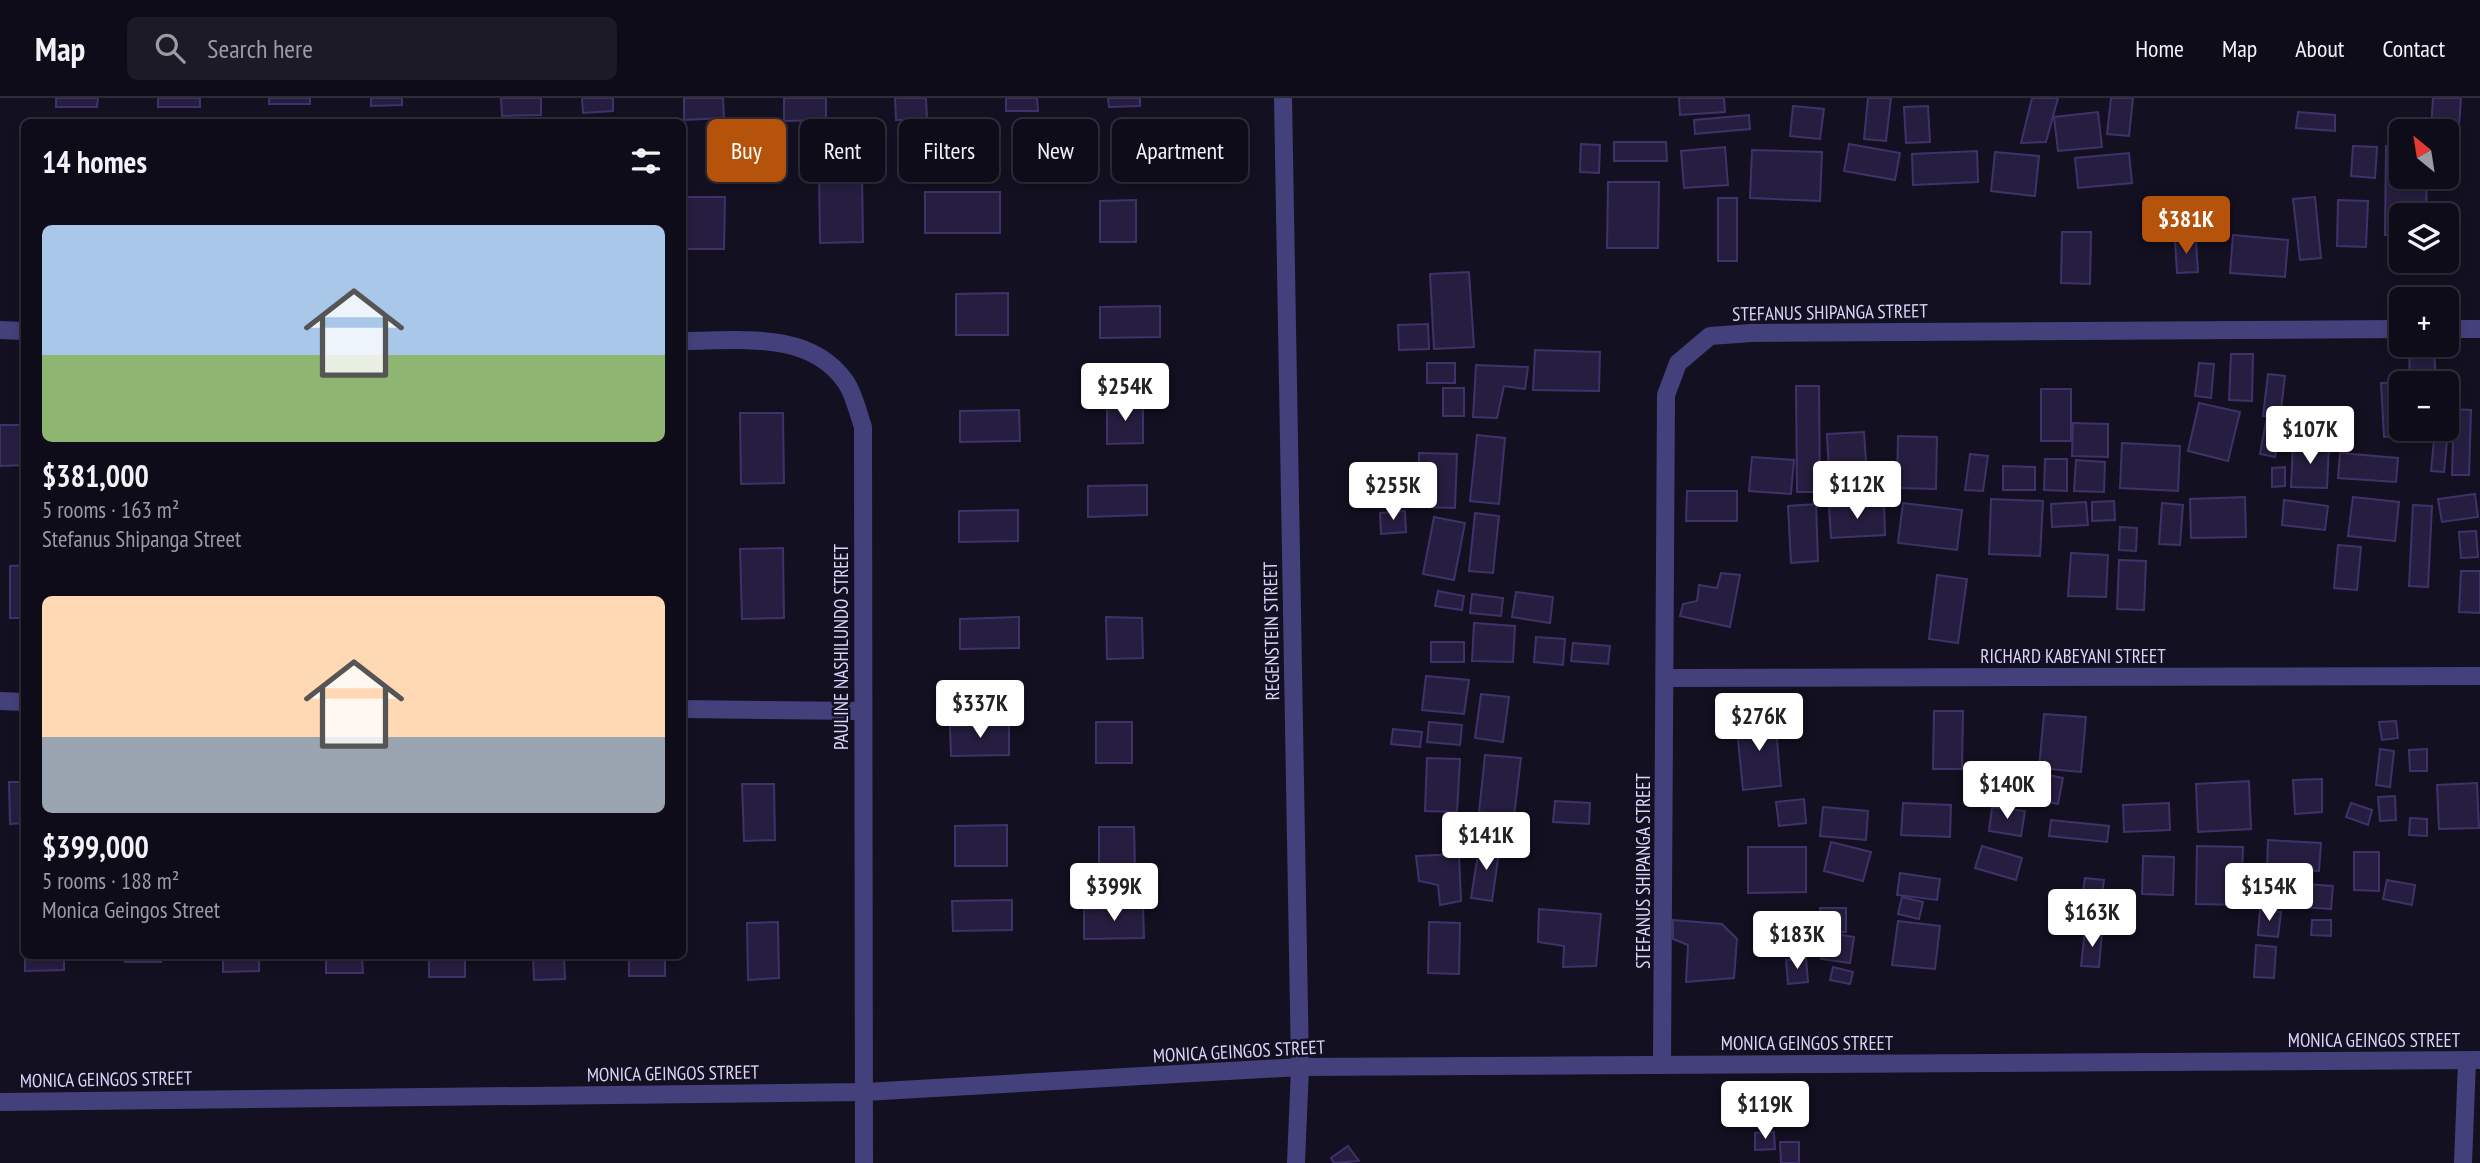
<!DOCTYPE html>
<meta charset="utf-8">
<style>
:root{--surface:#0e0c19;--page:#1c1a26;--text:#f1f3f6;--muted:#9b9ba2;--line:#2e2c38;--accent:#b45309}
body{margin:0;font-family:"PT Sans Narrow",sans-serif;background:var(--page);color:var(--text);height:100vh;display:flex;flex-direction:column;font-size:26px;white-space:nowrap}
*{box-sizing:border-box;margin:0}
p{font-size:23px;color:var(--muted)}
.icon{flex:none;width:38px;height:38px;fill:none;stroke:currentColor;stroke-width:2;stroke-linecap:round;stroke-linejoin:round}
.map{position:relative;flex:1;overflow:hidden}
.panel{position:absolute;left:21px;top:21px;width:665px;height:840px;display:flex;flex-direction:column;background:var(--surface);border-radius:10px;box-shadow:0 4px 10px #0003,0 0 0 2px var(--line)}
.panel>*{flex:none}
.top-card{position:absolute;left:707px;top:21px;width:665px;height:63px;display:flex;gap:14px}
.needle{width:46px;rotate:330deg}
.fabs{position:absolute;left:2389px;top:21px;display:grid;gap:14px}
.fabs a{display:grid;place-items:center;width:70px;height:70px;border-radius:10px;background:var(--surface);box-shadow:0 4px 10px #0003,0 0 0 2px var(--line);font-size:35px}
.price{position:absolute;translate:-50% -60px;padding:0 16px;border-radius:7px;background:#fff;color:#222;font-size:23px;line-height:46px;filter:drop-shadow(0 2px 4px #0008)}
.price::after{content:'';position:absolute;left:50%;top:42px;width:21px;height:16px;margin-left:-10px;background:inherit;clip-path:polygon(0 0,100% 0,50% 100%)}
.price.on{background:var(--accent);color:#fff}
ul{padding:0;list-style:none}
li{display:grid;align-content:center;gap:14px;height:371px;padding:0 21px}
li span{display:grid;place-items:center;height:217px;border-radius:10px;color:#555}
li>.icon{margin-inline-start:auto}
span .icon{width:126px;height:126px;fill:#fffc;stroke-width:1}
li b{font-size:30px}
h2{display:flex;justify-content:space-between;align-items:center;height:84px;padding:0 21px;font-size:30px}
.tag{padding:0 24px;border-radius:10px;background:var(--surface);box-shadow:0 4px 10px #0003,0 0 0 2px var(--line);font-size:24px;line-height:63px}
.tag.on{background:var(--accent);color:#fff}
header{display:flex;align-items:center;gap:42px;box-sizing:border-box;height:98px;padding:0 35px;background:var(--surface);border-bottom:2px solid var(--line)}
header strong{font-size:33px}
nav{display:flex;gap:38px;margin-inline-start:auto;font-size:24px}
.search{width:490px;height:63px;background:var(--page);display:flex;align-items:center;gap:18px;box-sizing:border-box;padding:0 24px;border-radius:10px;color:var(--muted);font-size:26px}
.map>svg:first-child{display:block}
.building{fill:#261e40;stroke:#3f3269;stroke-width:2}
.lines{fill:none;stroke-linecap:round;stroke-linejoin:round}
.minor{stroke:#44407b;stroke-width:18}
.labels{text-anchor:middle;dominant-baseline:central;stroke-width:5;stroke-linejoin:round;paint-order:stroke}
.street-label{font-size:19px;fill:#dad4fa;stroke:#131021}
</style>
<header>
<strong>Map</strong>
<div class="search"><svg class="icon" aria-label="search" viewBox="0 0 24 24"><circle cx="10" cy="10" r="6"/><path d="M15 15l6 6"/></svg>Search here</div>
<nav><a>Home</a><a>Map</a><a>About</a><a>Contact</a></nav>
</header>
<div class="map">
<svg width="2480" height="1065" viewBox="0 0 2480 1065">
<rect width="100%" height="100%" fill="#131021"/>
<g class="building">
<polygon points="56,0 98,0 97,9 56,9"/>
<rect x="158" y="0" width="42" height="9"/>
<rect x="269" y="0" width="41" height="6"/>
<polygon points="371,0 402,0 402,7 371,8"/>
<polygon points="501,0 541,0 541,17 502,18"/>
<polygon points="582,0 613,0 613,13 583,15"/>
<polygon points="684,0 723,0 724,20 684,22"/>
<polygon points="784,0 826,0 826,22 784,23"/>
<polygon points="895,0 926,0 927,21 896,22"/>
<polygon points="1006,0 1037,0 1038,13 1006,13"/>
<polygon points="1108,0 1140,0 1140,8 1109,9"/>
<polygon points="1679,0 1724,0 1725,14 1680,17"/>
<polygon points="1868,0 1891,0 1886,43 1864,41"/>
<polygon points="2032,0 2058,0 2046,44 2021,45"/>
<polygon points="2111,0 2133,0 2129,38 2107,36"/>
<polygon points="2433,0 2461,0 2458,42 2446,41 2446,33 2431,33"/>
<polygon points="1793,8 1824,11 1820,41 1790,38"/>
<polygon points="1928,8 1930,44 1906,45 1904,9"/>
<polygon points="2098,14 2102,49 2058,53 2054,19"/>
<polygon points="2298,14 2335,17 2335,33 2296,30"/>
<polygon points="1749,17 1750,31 1695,36 1694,22"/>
<polygon points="1614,44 1666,44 1667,63 1614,63"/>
<polygon points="1581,46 1600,47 1599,75 1580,74"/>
<polygon points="1849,46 1900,55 1895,82 1844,73"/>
<polygon points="2353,48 2377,49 2375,80 2351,78"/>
<polygon points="2386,48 2401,48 2401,79 2427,79 2426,117 2401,117 2401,137 2385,137"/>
<polygon points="1725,49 1728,87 1684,90 1681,53"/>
<polygon points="1752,52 1822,54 1820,103 1750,100"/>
<polygon points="1977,53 1978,84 1913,87 1912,56"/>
<polygon points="1995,54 2039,58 2035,98 1991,93"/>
<polygon points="2129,55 2132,85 2078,90 2075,60"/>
<polygon points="862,74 863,144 820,145 819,75"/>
<polygon points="1608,84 1659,84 1658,150 1607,150"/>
<rect x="925" y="94" width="75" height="41"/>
<polygon points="683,99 725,99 724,151 683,151"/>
<polygon points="2315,99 2321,160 2300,162 2293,101"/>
<rect x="1718" y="100" width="19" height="63"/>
<polygon points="1136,102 1136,144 1100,144 1100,103"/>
<polygon points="2338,102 2368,103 2366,149 2337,148"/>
<polygon points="2062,134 2091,134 2090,186 2061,185"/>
<polygon points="2233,137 2288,142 2285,179 2230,175"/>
<polygon points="2196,142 2198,174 2177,175 2175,143"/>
<polygon points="1469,174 1474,249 1434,251 1430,176"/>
<polygon points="1008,195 1008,237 956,237 956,196"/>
<polygon points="1160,208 1160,239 1100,240 1100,209"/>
<polygon points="1428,226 1429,251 1399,252 1398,227"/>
<polygon points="2434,251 2436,285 2410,285 2409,252"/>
<polygon points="1535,252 1600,254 1599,293 1533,292"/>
<polygon points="2231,256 2253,256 2252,303 2229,302"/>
<rect x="1427" y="265" width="28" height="20"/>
<polygon points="2199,265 2214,266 2211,300 2195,298"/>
<polygon points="1476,267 1528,269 1525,291 1504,288 1497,320 1473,319"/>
<polygon points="2268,276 2285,278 2280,320 2263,318"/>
<polygon points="2402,284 2401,331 2404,331 2405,337 2384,339 2381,285"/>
<polygon points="1796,288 1819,288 1820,394 1797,394"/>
<rect x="1443" y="290" width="21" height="28"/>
<rect x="2041" y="291" width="30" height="52"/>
<polygon points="1143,304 1143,345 1107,346 1107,305"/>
<polygon points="2199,305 2240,314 2228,363 2188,353"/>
<polygon points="2454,311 2471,312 2469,377 2452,377"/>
<polygon points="1019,312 1020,343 960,344 960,313"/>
<polygon points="740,315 783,315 784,385 741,386"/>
<polygon points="2266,323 2281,326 2275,359 2260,356"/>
<polygon points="2073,325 2108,326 2108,359 2072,358"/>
<polygon points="0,327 24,327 24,367 0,368"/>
<polygon points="1864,334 1868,393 1830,396 1827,336"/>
<polygon points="1477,337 1505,340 1499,406 1470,403"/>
<polygon points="1898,338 1937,339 1936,391 1897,390"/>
<polygon points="2434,342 2447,343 2444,374 2431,373"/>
<polygon points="2122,345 2180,348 2178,393 2120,390"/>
<polygon points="2293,346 2329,347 2327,390 2291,389"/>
<polygon points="1419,355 1457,356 1455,410 1418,409"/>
<polygon points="2340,355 2398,360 2396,384 2338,380"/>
<polygon points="1970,356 1988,358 1983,393 1965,392"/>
<polygon points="1752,359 1794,362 1791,396 1749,393"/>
<polygon points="2045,361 2067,361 2067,393 2044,392"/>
<polygon points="2076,362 2105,364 2104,394 2074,393"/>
<polygon points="2003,368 2035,369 2035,392 2003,392"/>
<polygon points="2285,369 2285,388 2272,389 2272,370"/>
<polygon points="1147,387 1147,417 1088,419 1088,388"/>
<polygon points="1687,393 1737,393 1737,423 1686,423"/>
<polygon points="2475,396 2478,419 2442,424 2438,401"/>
<polygon points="2245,399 2246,439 2191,440 2190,401"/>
<polygon points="2353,399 2399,404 2395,443 2348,438"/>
<polygon points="1991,401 2043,403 2040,458 1989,456"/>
<polygon points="2284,402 2328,408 2325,432 2282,427"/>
<polygon points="2114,403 2115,422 2092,423 2092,404"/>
<polygon points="2086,404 2088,427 2052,429 2051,406"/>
<polygon points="1884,405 1885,437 1831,440 1829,409"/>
<polygon points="1903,405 1962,412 1957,452 1898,445"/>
<polygon points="2162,405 2183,407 2180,447 2159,446"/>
<polygon points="1816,406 1818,463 1791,465 1788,408"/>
<polygon points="2413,407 2432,408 2428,489 2409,488"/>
<polygon points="1018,412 1018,443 959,444 959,413"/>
<polygon points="1405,413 1406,434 1381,436 1380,415"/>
<polygon points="1475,415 1499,418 1493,475 1469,473"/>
<polygon points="1434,419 1465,425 1454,482 1423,476"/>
<polygon points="2120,429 2137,430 2136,453 2119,452"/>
<polygon points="2476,433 2478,459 2461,460 2459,434"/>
<polygon points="2338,447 2361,449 2357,492 2334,490"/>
<polygon points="783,450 784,520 742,521 740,451"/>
<polygon points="2071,455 2108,457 2106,499 2068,498"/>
<polygon points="2119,462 2146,463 2144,512 2117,511"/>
<polygon points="24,467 24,520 10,520 10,468"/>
<polygon points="2461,473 2480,473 2480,515 2459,514"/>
<polygon points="1721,475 1740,477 1730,529 1680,518 1683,506 1697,503 1699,487 1717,490"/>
<polygon points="1937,477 1967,481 1958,545 1929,541"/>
<polygon points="1438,493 1464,498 1462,512 1435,508"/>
<polygon points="1516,494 1553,499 1550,525 1512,519"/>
<polygon points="1472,496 1503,500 1501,518 1470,515"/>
<polygon points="1019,519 1019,550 960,551 960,521"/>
<polygon points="1106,519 1142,520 1143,560 1107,561"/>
<polygon points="1474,525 1515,528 1513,564 1472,563"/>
<polygon points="1536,539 1565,541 1563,567 1534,564"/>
<rect x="1431" y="544" width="33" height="20"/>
<polygon points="1573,545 1610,548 1608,566 1571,563"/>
<polygon points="1426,578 1469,582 1464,616 1422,612"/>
<polygon points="1481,596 1509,599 1503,644 1475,640"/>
<polygon points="1934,613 1963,613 1962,671 1933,671"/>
<polygon points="2044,616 2086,619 2081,674 2039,670"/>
<polygon points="1775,619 1781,688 1743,692 1736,622"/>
<polygon points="2396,623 2398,640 2382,642 2379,624"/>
<rect x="1096" y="624" width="36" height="41"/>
<polygon points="1429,624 1462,627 1460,647 1427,644"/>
<polygon points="1009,627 1009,657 951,658 950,628"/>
<polygon points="1393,631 1422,634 1420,649 1391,646"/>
<polygon points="2380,651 2394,653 2390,689 2376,687"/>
<polygon points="2427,651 2427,673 2410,673 2409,652"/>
<polygon points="1485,657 1521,660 1514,718 1479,714"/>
<polygon points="1427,660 1460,661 1457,714 1425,713"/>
<polygon points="2044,676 2063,680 2058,706 2039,702"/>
<polygon points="2322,681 2322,714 2295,716 2293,682"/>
<polygon points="2249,683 2251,731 2198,734 2196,686"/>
<polygon points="9,684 24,684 24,725 10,726"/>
<polygon points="2477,685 2479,730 2439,731 2437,687"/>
<polygon points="742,686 774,686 775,742 744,743"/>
<polygon points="2395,698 2396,722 2380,723 2378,699"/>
<polygon points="1804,701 1806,725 1779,728 1776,704"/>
<polygon points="1555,703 1590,705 1589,726 1553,724"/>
<polygon points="1903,705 1951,707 1950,739 1901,737"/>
<polygon points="2169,705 2170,732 2124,734 2123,707"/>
<polygon points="2351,705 2372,712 2368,727 2346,719"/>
<polygon points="1823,709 1868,713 1866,742 1820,738"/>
<polygon points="1992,709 2025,713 2021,738 1989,733"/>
<polygon points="2410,720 2427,721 2427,738 2409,737"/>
<polygon points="2051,722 2109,728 2107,744 2049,738"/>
<polygon points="1007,727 1007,768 955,768 955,728"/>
<polygon points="1099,729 1134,729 1135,770 1099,771"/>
<polygon points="2268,742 2321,745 2319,773 2267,770"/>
<polygon points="1480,744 1500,747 1492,803 1471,800"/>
<polygon points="1831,744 1871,754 1863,783 1824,773"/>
<polygon points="1982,748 2022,760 2016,782 1975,770"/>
<polygon points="2197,748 2243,749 2241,807 2196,806"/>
<polygon points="1748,749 1806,749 1806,794 1748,795"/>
<polygon points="2354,754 2379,754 2379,793 2354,792"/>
<polygon points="1459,756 1461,803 1440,807 1438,787 1419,783 1416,758"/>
<polygon points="2143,758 2174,759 2173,797 2142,796"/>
<polygon points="1900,775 1940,781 1937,802 1897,797"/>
<polygon points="2266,778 2284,780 2280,806 2262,803"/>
<polygon points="2085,780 2104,782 2099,820 2079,818"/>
<polygon points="2387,782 2415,787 2412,807 2383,801"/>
<polygon points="2305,786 2333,788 2331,811 2302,809"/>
<polygon points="1902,799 1923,804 1919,821 1898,816"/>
<polygon points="1012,802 1012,832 953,833 952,803"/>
<polygon points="1143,809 1144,840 1084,841 1084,811"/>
<rect x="1820" y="810" width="26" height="24"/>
<polygon points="1539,811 1601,816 1596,868 1563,869 1564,848 1538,844"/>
<polygon points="2260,812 2281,814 2278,839 2258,837"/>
<polygon points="1673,822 1722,826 1737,841 1734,880 1686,884 1688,847 1673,841"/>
<polygon points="2312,822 2331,822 2331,838 2311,837"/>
<polygon points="1898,823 1940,828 1935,871 1892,867"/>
<polygon points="778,824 779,880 748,882 747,825"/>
<polygon points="1429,824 1460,825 1459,876 1428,875"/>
<polygon points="2085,832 2102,834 2099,869 2081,868"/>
<polygon points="1825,834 1854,839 1850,865 1821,861"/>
<polygon points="2256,847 2276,849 2274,880 2254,879"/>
<polygon points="25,858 64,858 64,872 25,873"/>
<rect x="125" y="858" width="36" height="6"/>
<polygon points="223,858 259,858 259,873 223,874"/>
<polygon points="326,858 362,858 363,875 326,875"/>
<rect x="429" y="858" width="36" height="21"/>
<polygon points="533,858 564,858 565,881 534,882"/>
<rect x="629" y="858" width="36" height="20"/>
<polygon points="1806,860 1808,884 1788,886 1786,862"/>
<polygon points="1833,869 1853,874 1850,886 1830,882"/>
<polygon points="1774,1034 1775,1051 1755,1052 1755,1035"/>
<polygon points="1780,1044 1799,1044 1799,1065 1781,1065"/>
<polygon points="1348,1048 1359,1063 1334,1065 1331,1060"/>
</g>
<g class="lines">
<g class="minor">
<polyline points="1283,0 1300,969 1296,1065"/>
<polyline points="2446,231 2480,231"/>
<polyline points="0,232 24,233"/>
<path d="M 682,243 C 738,243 809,232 845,283 C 854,295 858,315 863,329 L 864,1065"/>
<polyline points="1665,580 2480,578"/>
<polyline points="0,603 24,604"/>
<polyline points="682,611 862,613"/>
<polyline points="1662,966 1666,297 1678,265 1710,238 1751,235 2401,231"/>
<polyline points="0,1004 865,994 1300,969 2480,962"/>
<polyline points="2463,1065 2467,963"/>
</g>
</g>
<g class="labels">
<g class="street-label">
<text transform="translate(1830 214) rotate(-1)">STEFANUS SHIPANGA STREET</text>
<text transform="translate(1271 533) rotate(-91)">REGENSTEIN STREET</text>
<text transform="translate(841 549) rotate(-90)">PAULINE NASHILUNDO STREET</text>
<text x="2073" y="558">RICHARD KABEYANI STREET</text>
<text transform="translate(1643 773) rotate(-90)">STEFANUS SHIPANGA STREET</text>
<text x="2374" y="942">MONICA GEINGOS STREET</text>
<text x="1807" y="945">MONICA GEINGOS STREET</text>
<text transform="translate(1239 953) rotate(-3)">MONICA GEINGOS STREET</text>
<text transform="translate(673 975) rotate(-1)">MONICA GEINGOS STREET</text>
<text transform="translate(106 981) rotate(-1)">MONICA GEINGOS STREET</text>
</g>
</g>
</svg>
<div class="fabs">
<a><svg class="needle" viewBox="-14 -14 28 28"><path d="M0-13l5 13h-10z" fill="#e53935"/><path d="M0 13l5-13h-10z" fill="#9b9ba2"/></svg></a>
<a><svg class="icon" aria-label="layers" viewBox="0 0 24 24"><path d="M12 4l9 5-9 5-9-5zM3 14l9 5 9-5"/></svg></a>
<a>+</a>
<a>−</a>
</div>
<b class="price on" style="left:2186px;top:158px">$381K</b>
<b class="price" style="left:1125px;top:325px">$254K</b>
<b class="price" style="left:2310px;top:368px">$107K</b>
<b class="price" style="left:1857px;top:423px">$112K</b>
<b class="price" style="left:1393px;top:424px">$255K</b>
<b class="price" style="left:980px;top:642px">$337K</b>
<b class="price" style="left:1759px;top:655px">$276K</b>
<b class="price" style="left:2007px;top:723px">$140K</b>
<b class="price" style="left:1486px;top:774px">$141K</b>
<b class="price" style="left:1114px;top:825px">$399K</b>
<b class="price" style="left:2269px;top:825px">$154K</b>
<b class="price" style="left:2092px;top:851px">$163K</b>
<b class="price" style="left:1797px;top:873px">$183K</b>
<b class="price" style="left:1765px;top:1043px">$119K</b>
<div class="top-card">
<a class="tag on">Buy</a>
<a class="tag">Rent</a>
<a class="tag">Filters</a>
<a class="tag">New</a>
<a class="tag">Apartment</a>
</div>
<section class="panel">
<h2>14 homes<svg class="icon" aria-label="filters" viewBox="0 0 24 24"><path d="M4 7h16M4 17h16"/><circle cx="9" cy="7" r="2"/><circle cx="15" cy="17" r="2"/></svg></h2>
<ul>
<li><span style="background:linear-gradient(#a9c7e8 60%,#8fb573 0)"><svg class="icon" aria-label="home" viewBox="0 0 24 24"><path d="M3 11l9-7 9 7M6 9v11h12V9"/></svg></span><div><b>$381,000</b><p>5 rooms · 163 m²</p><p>Stefanus Shipanga Street</p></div></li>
<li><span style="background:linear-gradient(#ffd9b3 65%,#9aa5b1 0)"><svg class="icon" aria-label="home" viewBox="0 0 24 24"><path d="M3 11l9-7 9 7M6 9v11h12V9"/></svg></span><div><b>$399,000</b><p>5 rooms · 188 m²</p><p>Monica Geingos Street</p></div></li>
</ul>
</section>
</div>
